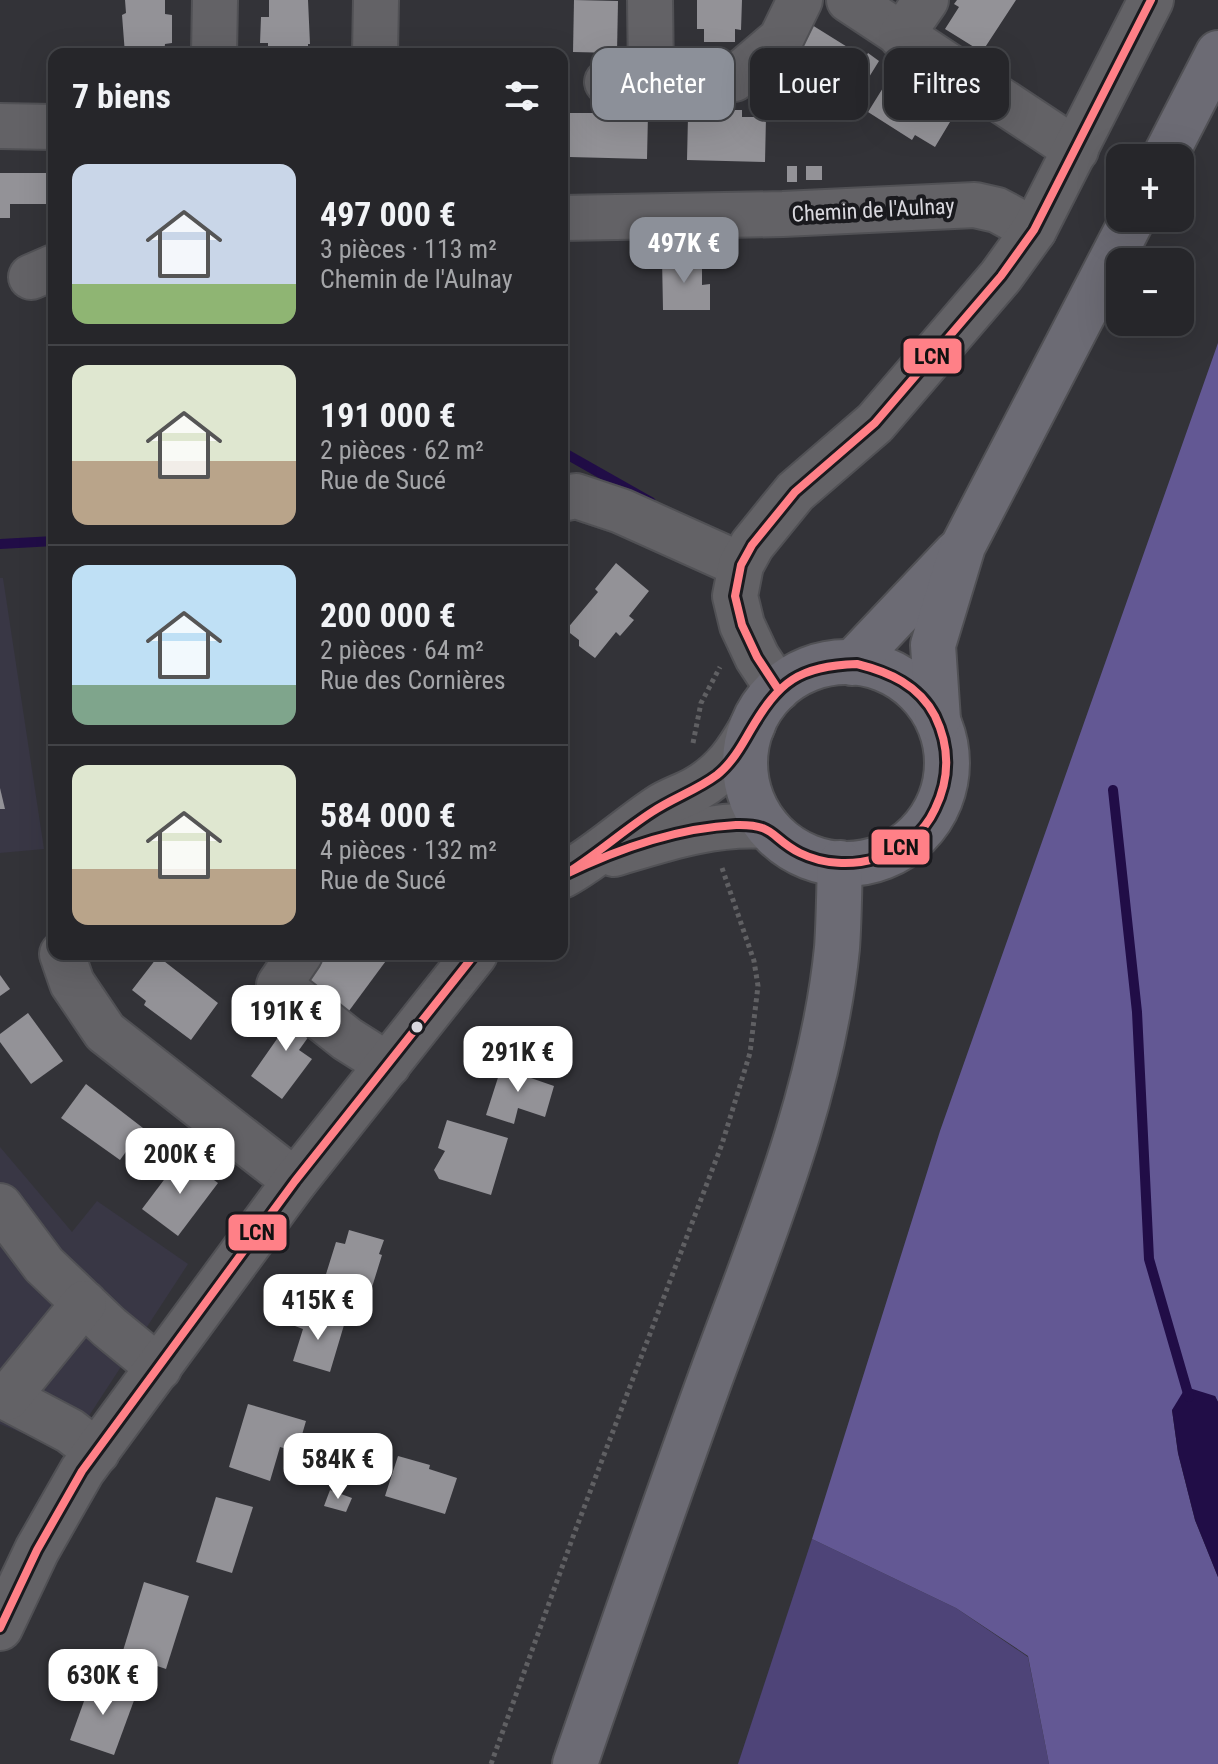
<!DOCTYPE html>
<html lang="fr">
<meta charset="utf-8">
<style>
:root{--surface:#26262a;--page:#323236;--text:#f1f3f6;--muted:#a4a5a8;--line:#424347;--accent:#8c9099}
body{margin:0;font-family:"Roboto Condensed",sans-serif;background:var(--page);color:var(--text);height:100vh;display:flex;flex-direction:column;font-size:30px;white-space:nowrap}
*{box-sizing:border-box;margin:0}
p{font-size:26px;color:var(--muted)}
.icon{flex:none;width:44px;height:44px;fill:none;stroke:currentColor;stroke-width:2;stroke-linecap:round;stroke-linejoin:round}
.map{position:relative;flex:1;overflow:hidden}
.side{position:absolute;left:48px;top:48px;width:520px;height:912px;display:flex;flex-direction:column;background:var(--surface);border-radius:16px;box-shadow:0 8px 32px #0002,0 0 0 2px var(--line)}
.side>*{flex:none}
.guide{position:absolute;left:592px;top:48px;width:506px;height:72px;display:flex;gap:16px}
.controls{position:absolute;left:1106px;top:144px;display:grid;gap:16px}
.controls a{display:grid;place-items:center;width:88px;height:88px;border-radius:16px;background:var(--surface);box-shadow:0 8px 32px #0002,0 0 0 2px var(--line);font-size:40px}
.price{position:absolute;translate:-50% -68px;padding:0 18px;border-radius:16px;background:#fff;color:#222;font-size:26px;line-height:52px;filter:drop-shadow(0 2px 4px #0008)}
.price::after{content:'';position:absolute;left:50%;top:48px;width:24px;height:18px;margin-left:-12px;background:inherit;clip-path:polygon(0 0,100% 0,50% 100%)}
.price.active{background:var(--accent);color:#fff}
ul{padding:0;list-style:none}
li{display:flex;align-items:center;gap:24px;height:200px;padding:0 24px}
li+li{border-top:2px solid var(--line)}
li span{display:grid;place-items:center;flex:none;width:224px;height:160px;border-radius:16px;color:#555}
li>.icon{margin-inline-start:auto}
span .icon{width:96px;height:96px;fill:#fffc;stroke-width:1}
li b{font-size:34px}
h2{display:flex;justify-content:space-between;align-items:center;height:96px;padding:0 24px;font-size:34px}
.tag{padding:0 28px;border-radius:16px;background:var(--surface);box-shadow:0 8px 32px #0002,0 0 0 2px var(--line);font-size:28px;line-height:72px}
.tag.active{background:var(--accent);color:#fff}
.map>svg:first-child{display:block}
.built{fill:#393745}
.green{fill:#4e4478}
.forest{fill:#635894}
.water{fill:#210d47}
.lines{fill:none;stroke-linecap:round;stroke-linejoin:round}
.stream{stroke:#210d47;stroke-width:10}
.building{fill:#939297}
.minor-casing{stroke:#515155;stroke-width:48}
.major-casing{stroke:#515155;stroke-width:48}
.path{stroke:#606063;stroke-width:5;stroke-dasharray:4 4;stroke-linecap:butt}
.minor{stroke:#636266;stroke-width:44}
.major{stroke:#6c6b74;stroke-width:44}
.bus-1-casing{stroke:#1a1a1e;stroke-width:14}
.bus-1{stroke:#ff8087;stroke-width:8}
.bus-dot{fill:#d9d8de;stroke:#1a1a1e;stroke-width:3}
.labels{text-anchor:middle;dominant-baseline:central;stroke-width:8;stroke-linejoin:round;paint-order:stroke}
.street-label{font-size:22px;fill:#d9d8de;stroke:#1a1a1e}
.line-badge{stroke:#1a1a1e;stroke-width:3}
.pale-badge-label{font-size:22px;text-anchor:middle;font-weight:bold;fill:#111}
</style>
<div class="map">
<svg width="1218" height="1764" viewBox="0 0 1218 1764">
<rect width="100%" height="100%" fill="#333338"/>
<g class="built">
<polygon points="0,578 3,578 44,849 0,853"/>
<polygon points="0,1147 72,1232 97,1201 188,1264 66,1451 0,1424"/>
</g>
<polygon class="green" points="812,1539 956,1608 1028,1657 1049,1764 738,1764"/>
<polygon class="forest" points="1218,343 1218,1402 1215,1396 1172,1410 1178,1453 1195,1520 1218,1577 1218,1764 1049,1764 1028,1656 956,1608 812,1539 940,1131"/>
<polygon class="water" points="1186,1387 1215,1396 1218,1402 1218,1577 1195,1520 1178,1453 1172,1410"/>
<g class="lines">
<g class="stream">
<polyline points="562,456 568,455 651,502"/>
<polyline points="0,544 54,541"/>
<polyline points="1113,790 1137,1012 1149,1259 1189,1397"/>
</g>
</g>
<g class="building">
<polygon points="125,0 165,0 165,14 172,15 172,43 165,44 164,54 125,54 122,15 126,13"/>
<polygon points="269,0 308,0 310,44 308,44 308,54 268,54 268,43 260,43 261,17 269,17"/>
<polygon points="574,0 618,1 617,53 573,52"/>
<polygon points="697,0 742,0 741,30 735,29 735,42 704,42 704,29 697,29"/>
<polygon points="957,0 1016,0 982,52 945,29 959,7 954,4"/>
<polygon points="812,25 865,58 868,53 879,61 853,103 788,63"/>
<polygon points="891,75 934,103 931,109 950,122 935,147 915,135 912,140 868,112"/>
<polygon points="595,108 623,108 623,114 648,114 647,159 569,157 569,113 595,113"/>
<polygon points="712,110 742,110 742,117 766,117 765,162 687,160 688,116 712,117"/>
<rect x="787" y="166" width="10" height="16"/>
<rect x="806" y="166" width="16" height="14"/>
<polygon points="0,173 54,173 54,204 10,204 10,218 0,218"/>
<polygon points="662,258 702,258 702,285 710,284 710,310 663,310"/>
<polygon points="616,563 649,591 629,616 634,620 620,636 616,632 595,658 579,646 579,640 566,630 598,592 595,589"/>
<polygon points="0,788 5,809 0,809"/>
<polygon points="325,954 391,954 343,1019 301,988"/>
<polygon points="160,958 218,1003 191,1040 144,1005 146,1001 132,990 156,959"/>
<polygon points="0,975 10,989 0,996"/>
<polygon points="290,1005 317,1025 299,1050 312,1059 282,1099 251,1076 279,1036 271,1031"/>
<polygon points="28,1013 63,1061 31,1084 0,1042 0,1034"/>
<polygon points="503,1062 530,1070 528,1077 554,1086 545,1117 518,1108 514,1124 486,1115"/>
<polygon points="86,1084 143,1128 120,1160 61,1118"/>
<polygon points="447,1120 508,1138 491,1195 439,1179 434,1170 445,1151 438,1148"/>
<polygon points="182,1156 218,1183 178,1236 142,1209"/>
<polygon points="349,1230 384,1240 379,1254 382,1255 368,1300 322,1287 336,1242 345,1244"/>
<polygon points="300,1312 344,1325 330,1372 293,1361 303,1329 295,1326"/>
<polygon points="248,1404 306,1421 297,1452 280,1447 270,1481 229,1467"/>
<polygon points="398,1456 430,1465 429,1469 457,1478 445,1514 385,1496"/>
<polygon points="330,1490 352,1498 346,1512 324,1506"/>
<polygon points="216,1497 253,1507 232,1573 196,1562"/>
<polygon points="144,1582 189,1596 166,1669 122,1654"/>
<polygon points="92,1679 136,1695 114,1755 70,1740"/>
</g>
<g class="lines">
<defs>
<g id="minor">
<polyline points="650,0 651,76"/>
<polyline points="849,0 1076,150"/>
<polyline points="901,36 926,0"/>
<polyline points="214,54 215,0"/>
<polyline points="375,54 376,0"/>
<polyline points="607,82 651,76 734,79 781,39 800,0"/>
<polyline points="0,126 54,127"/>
<polyline points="562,218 783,214 975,205 997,210 1034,230"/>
<polyline points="31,277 54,267"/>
<polyline points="562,499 576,496 621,511 741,565"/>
<polyline points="778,689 757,657 742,625 735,596 741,565 752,545 795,492 875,423 1001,276 1034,230 1151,0"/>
<path d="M 614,854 C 664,839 713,822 767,826"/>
<path d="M 562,876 C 597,857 625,830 658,808 C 669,800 684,796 696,789 C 724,773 738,752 753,725"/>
<polyline points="62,954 72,983 105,1032 295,1181"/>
<polyline points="300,954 279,985 347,1039 388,1065"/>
<polyline points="0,1206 44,1265 109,1327 159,1368"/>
<polyline points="0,1394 70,1431 97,1452"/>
<polyline points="7,1398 84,1303"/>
<polyline points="0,1628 37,1550 82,1471 295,1181 475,954"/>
</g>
<g id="major">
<polyline points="1164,158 1218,53"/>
<circle cx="846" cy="763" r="101"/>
<polyline points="852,663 956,553"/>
<polyline points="938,720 933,645 963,546 1133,218"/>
<path d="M 575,1764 C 619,1636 663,1509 709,1382 C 760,1242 822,1098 837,948 C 839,920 839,892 840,863"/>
</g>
</defs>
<use href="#minor" class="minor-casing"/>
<use href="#major" class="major-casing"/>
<g class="path">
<polyline points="693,743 701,703 720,667"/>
<polyline points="491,1764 574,1534 722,1144 750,1053 758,986 754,961 721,865"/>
</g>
<use href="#minor" class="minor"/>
<use href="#major" class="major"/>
<defs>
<g id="bus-1">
<path d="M 857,664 C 889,672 919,685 935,716 C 950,747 950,778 935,809 C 912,859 847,876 800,853 C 770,838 776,824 736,825 C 676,828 615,850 562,876 C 594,857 621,832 652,812 C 673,798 697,790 717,775 C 731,764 741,747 750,731 C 779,681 799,666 857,664 Z"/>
<polyline points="778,689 757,657 742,625 735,596 741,565 752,545 795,492 875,423 1001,276 1034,230 1151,0"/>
<polyline points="0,1628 37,1550 82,1471 295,1181 475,954"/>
</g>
</defs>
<use href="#bus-1" class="bus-1-casing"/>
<use href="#bus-1" class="bus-1"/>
</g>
<circle class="bus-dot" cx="417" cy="1027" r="7"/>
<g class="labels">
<g class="street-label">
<text transform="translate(873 210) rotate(-3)">Chemin de l'Aulnay</text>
</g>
</g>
<g class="line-badge">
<rect x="902" y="337" width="61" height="38" rx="8" fill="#ff8087"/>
<rect x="870" y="828" width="61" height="38" rx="8" fill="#ff8087"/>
<rect x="227" y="1213" width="61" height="39" rx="8" fill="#ff8087"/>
</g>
<g class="pale-badge-label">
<text x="932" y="364">LCN</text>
<text x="901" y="855">LCN</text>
<text x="257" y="1240">LCN</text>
</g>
</svg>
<div class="controls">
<a>+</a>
<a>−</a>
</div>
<b class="price active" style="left:684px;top:285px">497K €</b>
<b class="price" style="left:286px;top:1053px">191K €</b>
<b class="price" style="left:518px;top:1094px">291K €</b>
<b class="price" style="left:180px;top:1196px">200K €</b>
<b class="price" style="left:318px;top:1342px">415K €</b>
<b class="price" style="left:338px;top:1501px">584K €</b>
<b class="price" style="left:103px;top:1717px">630K €</b>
<div class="guide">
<a class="tag active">Acheter</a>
<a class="tag">Louer</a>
<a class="tag">Filtres</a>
</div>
<section class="side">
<h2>7 biens<svg class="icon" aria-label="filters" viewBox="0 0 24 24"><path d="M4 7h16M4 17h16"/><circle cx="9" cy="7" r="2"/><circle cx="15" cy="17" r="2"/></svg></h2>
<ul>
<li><span style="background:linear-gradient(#c9d6e8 75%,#8fb573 0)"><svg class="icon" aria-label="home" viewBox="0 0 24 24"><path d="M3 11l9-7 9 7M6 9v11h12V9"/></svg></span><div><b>497 000 €</b><p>3 pièces · 113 m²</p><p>Chemin de l'Aulnay</p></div></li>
<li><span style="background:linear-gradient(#dfe7d0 60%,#b9a48a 0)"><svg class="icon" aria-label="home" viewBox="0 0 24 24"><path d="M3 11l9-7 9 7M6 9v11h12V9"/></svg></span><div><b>191 000 €</b><p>2 pièces · 62 m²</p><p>Rue de Sucé</p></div></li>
<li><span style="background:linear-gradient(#bfe0f5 75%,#7fa58c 0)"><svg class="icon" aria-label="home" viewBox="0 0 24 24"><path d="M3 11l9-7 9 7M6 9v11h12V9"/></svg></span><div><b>200 000 €</b><p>2 pièces · 64 m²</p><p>Rue des Cornières</p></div></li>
<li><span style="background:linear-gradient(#dfe7d0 65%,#b9a48a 0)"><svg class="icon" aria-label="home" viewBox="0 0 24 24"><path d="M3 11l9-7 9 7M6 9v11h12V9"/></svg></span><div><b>584 000 €</b><p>4 pièces · 132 m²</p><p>Rue de Sucé</p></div></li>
</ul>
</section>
</div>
